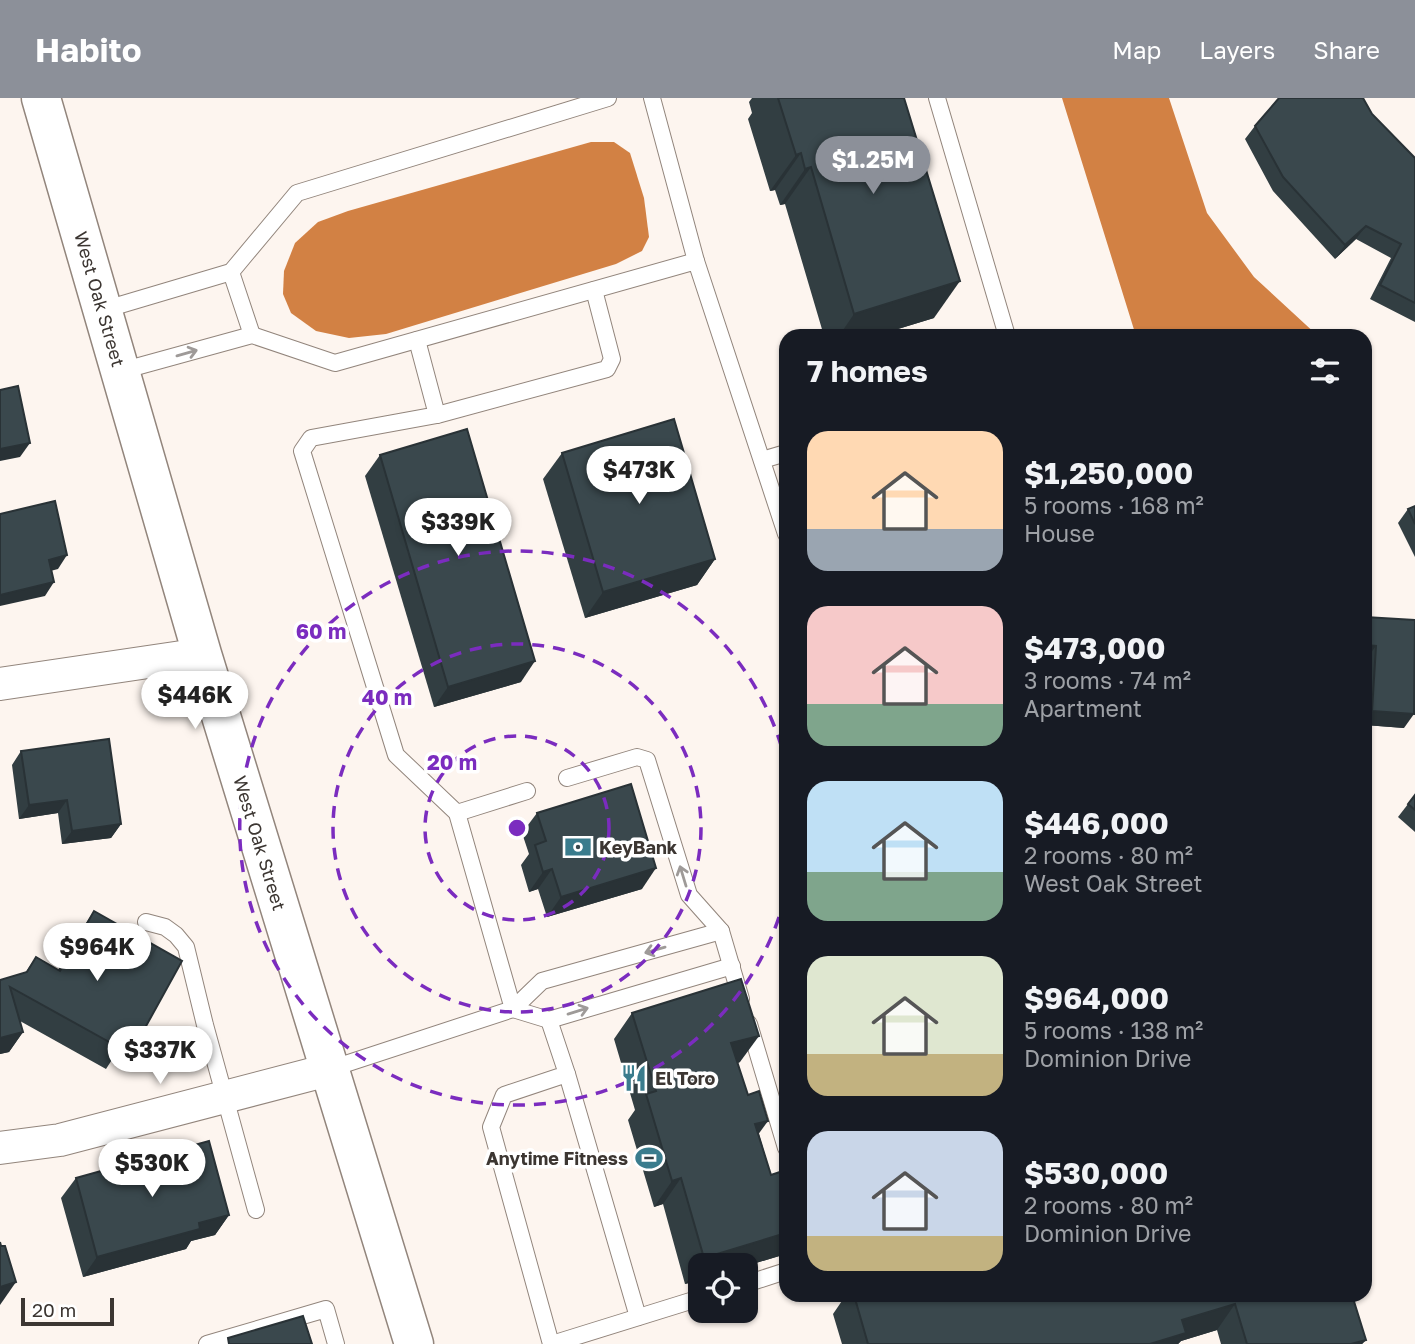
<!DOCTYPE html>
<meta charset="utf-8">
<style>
:root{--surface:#171b24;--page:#20242c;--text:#f1f3f6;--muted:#9ea1a6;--accent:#8c9099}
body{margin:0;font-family:"Golos Text",sans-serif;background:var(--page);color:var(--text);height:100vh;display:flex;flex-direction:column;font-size:26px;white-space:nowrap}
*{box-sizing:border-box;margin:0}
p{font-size:23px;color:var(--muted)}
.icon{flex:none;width:38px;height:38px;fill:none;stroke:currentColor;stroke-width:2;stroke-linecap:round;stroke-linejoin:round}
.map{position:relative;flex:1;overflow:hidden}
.panel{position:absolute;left:779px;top:231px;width:593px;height:973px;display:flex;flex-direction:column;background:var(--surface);border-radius:21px;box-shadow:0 2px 5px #0004}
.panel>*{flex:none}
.tools{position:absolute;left:688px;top:1155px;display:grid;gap:14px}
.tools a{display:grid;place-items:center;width:70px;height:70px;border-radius:14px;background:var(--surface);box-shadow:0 2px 5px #0004;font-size:35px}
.scale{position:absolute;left:21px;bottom:18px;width:93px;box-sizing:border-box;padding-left:7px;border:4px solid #3c3632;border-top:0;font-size:19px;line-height:24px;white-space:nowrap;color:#3c3632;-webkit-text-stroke:5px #fff;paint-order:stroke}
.price{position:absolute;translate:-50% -60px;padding:0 16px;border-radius:24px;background:#fff;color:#222;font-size:23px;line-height:46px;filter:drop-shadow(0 2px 4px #0008)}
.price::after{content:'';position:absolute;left:50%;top:42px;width:21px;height:16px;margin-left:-10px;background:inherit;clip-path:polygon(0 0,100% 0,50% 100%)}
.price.selected{background:var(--accent);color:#fff}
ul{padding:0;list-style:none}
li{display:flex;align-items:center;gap:21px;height:175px;padding:0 28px}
li span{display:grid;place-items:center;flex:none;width:196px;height:140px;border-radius:21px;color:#555}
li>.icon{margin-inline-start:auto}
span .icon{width:84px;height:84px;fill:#fffc;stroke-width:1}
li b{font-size:30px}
h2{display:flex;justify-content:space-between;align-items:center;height:84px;padding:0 28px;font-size:30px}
header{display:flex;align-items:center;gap:42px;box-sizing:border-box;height:98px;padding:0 35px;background:var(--accent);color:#fff}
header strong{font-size:33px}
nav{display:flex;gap:38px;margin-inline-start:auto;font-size:24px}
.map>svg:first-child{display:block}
.water{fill:#d28144}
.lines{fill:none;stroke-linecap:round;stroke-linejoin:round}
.service-casing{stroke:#92857c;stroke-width:18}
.minor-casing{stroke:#92857c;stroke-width:34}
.secondary-casing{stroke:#92857c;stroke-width:41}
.service{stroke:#fff;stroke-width:16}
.minor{stroke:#fff;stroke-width:32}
.secondary{stroke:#fff;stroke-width:38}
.wall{fill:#323e42}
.shaded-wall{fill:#293236}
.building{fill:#3a484d;stroke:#293236;stroke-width:2}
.oneway{stroke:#9e9a98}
.ring{fill:none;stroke:#7b2cbf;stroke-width:3.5;stroke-dasharray:12 9}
.labels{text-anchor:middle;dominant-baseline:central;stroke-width:7;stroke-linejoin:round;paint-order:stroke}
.street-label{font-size:18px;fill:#3c3632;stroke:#fff}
.poi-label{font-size:18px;font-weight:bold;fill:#3c3632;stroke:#fff;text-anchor:start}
.centre{fill:#7b2cbf;stroke:#fff;stroke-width:3.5}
.ring-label{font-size:21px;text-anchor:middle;font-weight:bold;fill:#7b2cbf;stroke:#fff;stroke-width:7;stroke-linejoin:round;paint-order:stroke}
</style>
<header>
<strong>Habito</strong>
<nav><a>Map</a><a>Layers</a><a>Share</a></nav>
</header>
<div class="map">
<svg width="1415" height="1246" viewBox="0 0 1415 1246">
<rect width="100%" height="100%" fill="#fdf5ef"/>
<g class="water">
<polygon points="1062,0 1169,0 1207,115 1254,179 1318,238 1136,238"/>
<polygon points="591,44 614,44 630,55 644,100 649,139 642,153 616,166 386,236 349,240 316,233 291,215 283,196 284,173 295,145 318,124 348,113"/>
</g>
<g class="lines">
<defs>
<g id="service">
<polyline points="652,0 696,163"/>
<polyline points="937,0 1007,238"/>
<polyline points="231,174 252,237"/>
<polyline points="103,212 231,174 297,95 608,0"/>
<polyline points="121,273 252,237 335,265 696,163 786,436"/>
<polyline points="437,317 607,271 612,261 594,192"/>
<polyline points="762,362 786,355"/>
<polyline points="567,680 637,659 647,662 689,797 721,833 741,901"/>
<polyline points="457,715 527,693"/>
<polyline points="146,824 165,829 176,837 186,849 205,927 256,1112"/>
<polyline points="513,911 549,922 732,868"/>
<polyline points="513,911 542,883 721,833"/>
<polyline points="549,922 567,976 504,997 491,1029 551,1246"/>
<polyline points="749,926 786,1050"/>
<polyline points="330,971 513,911 457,715 396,657 302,353 311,340 437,317 417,242"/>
<polyline points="567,976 638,1219"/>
<polyline points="746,1186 786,1173"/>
<polyline points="207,1246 326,1211 336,1246"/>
<polyline points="552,1246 700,1200"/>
</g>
<g id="minor">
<polyline points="0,586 202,556"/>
<polyline points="0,1050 60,1042 328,972"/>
</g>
<polyline id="secondary" points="41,0 202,556 414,1246"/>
</defs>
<use href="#service" class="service-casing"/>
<use href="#minor" class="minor-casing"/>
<use href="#secondary" class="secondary-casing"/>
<use href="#service" class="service"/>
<use href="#minor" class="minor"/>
<use href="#secondary" class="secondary"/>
</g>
<g class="wall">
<polygon points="752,0 904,0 934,220 875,238 824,238 785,106 780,107 775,92 770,93 748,21 752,15 749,4"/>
<polygon points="1372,16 1415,60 1415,224 1370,201 1391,160 1356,141 1335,161 1273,93 1245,41 1255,28"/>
<polygon points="562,355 715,461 697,487 585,520 543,381"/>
<polygon points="380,357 521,584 434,609 365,378"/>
<polygon points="1415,408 1415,459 1398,425 1408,411"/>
<polygon points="1365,519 1404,630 1365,627 1366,561 1365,561"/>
<polygon points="21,653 121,726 111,740 62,746 58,715 19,721 12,667"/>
<polygon points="1415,697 1415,734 1398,719"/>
<polygon points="537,715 642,791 547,819 538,791 529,794 521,767 529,756 522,735"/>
<polygon points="94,813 140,939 126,959 117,954 106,971 20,923 23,934 9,954 0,956 0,882 25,875 36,859 58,872 80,834"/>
<polygon points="632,915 740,964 738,965 771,1077 786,1072 786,1156 746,1168 700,1167 700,1182 685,1186 663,1106 654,1109 628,1022 635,1012 614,941"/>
<polygon points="76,1080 229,1117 215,1137 191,1143 186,1151 83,1179 61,1100"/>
<polygon points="846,1197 1352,1197 1366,1242 1362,1246 1221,1246 1217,1232 1181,1243 1178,1246 842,1246 833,1216"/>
</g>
<g class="shaded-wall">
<polygon points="801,55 775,92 770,93 796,57"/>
<polygon points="811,69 785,106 780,107 805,71"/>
<polygon points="1366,128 1356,141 1335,161 1345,147"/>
<polygon points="960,183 934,220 875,238 839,238 854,216"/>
<polygon points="30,345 20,359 0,363 0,351"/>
<polygon points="67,457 58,471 39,476 49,462"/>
<polygon points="715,461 697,487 585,520 603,494"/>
<polygon points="54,484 45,498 0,508 0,497"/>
<polygon points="1365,547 1376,548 1366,561 1365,561"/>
<polygon points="535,563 521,584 434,609 448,589"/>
<polygon points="1372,613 1414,616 1404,630 1365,627 1365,623"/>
<polygon points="67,702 58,715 19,721 29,707"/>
<polygon points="121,726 111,740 62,746 72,733"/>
<polygon points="656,770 642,791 547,819 561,799"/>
<polygon points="552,771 538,791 529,794 543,774"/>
<polygon points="23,934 9,954 0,956 0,940"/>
<polygon points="759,938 740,964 713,972 731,945"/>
<polygon points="768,1023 749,1049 755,1026"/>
<polygon points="681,1080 663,1106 654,1109 672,1083"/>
<polygon points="229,1117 215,1137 191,1143 186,1151 83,1179 97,1159 199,1125"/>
<polygon points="786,1135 786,1156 746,1168 700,1167 700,1182 685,1186 704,1160"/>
<polygon points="16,1184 0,1207 0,1189"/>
<polygon points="1235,1206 1217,1232 1181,1243 1178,1246 1150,1246 1182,1222"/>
<polygon points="1366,1242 1362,1246 1351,1246"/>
</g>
<g class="building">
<polygon points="778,0 904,0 960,183 854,216 811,69 805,71 801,55 796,57"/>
<polygon points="1279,0 1363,0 1372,16 1415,60 1415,205 1380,187 1401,146 1366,128 1345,147 1283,79 1255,28"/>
<polygon points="18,288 30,345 0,351 0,292"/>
<polygon points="674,321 715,461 603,494 562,355"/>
<polygon points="467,331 535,563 448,589 380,357"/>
<polygon points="55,403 67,457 49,462 54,484 0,497 0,416"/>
<polygon points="1415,408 1415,426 1408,411"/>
<polygon points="1365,519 1415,522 1414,616 1372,613 1376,548 1365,547"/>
<polygon points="109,641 121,726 72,733 67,702 29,707 21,653"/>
<polygon points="631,686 656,770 561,799 552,771 543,774 535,747 546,743 537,715"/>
<polygon points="1415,697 1415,712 1408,706"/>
<polygon points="94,813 182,863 140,939 129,933 120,950 10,889 23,934 0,940 0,882 27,874 36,859 60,873"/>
<polygon points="741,881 759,938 731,945 748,997 759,993 768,1023 755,1026 771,1077 786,1072 786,1135 704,1160 681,1080 672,1083 646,996 656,993 632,915"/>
<polygon points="209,1043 229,1117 199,1125 200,1131 97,1159 76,1080"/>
<polygon points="0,1144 1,1148 5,1148 16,1184 0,1189"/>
<polygon points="854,1197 1352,1197 1366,1242 1351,1246 1247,1246 1235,1206 1182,1222 1186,1235 1150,1246 868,1246"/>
<polygon points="303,1218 312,1246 229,1246 228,1240"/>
</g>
<defs><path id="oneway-shaft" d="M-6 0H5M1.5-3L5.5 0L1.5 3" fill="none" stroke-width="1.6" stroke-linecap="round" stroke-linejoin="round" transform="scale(1.75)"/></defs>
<g class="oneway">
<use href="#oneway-shaft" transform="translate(187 255) rotate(-16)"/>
<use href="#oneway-shaft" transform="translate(683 778) rotate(-107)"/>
<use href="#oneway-shaft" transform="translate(655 852) rotate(164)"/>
<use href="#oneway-shaft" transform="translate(578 913) rotate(-17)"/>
</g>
<g class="ring">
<circle cx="517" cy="730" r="92"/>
<circle cx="517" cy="730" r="184"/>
<path d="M785 799A277 277 0 1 1 785 661"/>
</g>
<defs>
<symbol id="bank-bare" viewBox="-9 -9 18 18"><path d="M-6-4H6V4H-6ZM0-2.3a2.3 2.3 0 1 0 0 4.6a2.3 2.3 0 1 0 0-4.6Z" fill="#3a7c8d" stroke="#fff" stroke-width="2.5" paint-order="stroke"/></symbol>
<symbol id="restaurant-bare" viewBox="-9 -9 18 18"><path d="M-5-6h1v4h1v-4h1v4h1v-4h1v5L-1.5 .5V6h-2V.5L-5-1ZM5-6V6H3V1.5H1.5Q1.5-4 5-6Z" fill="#3a7c8d" stroke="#fff" stroke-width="2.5" paint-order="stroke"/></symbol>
<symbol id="stadium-bare" viewBox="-9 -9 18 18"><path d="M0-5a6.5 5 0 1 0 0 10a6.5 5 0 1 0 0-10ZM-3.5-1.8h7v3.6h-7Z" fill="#3a7c8d" stroke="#fff" stroke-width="2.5" paint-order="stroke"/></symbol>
</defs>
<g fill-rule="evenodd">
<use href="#bank-bare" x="559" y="730" width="38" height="38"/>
<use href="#restaurant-bare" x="615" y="961" width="38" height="38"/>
<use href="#stadium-bare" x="630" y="1041" width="38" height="38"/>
</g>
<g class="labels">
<g class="street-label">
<text transform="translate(100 201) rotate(74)">West Oak Street</text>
<text transform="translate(260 745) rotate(73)">West Oak Street</text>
</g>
<g class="poi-label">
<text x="599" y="749">KeyBank</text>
<text x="655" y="980">El Toro</text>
<text x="628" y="1060" text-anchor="end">Anytime Fitness</text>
</g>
</g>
<circle cx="517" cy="730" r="10" class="centre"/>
<g class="ring-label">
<text x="321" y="541">60 m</text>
<text x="387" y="607">40 m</text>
<text x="452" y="672">20 m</text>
</g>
</svg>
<div class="tools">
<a><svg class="icon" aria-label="locate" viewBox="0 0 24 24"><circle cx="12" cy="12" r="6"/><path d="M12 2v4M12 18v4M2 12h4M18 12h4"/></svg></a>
</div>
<div class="scale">20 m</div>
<b class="price selected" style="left:873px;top:98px">$1.25M</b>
<b class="price" style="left:639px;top:408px">$473K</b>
<b class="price" style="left:458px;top:460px">$339K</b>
<b class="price" style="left:195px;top:633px">$446K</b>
<b class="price" style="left:97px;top:885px">$964K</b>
<b class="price" style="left:160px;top:988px">$337K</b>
<b class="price" style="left:152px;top:1101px">$530K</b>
<section class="panel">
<h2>7 homes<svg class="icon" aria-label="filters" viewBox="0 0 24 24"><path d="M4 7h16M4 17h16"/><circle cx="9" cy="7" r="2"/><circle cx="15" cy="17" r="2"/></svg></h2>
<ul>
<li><span style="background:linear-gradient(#ffd9b3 70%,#9aa5b1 0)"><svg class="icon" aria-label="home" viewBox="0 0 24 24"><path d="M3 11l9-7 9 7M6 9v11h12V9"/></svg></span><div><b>$1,250,000</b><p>5 rooms · 168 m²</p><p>House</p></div></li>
<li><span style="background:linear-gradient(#f6c9c9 70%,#7fa58c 0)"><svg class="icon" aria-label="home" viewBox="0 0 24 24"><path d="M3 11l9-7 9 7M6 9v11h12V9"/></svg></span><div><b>$473,000</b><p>3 rooms · 74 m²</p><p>Apartment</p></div></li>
<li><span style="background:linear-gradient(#bfe0f5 65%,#7fa58c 0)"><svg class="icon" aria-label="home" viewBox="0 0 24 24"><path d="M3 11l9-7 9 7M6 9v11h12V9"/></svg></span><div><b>$446,000</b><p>2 rooms · 80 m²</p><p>West Oak Street</p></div></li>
<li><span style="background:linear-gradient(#dfe7d0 70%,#c2b280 0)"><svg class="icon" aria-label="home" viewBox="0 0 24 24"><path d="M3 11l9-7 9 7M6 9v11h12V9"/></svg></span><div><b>$964,000</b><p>5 rooms · 138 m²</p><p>Dominion Drive</p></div></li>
<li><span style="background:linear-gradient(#c9d6e8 75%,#c2b280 0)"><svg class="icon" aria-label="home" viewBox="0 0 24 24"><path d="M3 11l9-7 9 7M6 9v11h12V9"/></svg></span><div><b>$530,000</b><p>2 rooms · 80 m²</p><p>Dominion Drive</p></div></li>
</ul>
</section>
</div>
